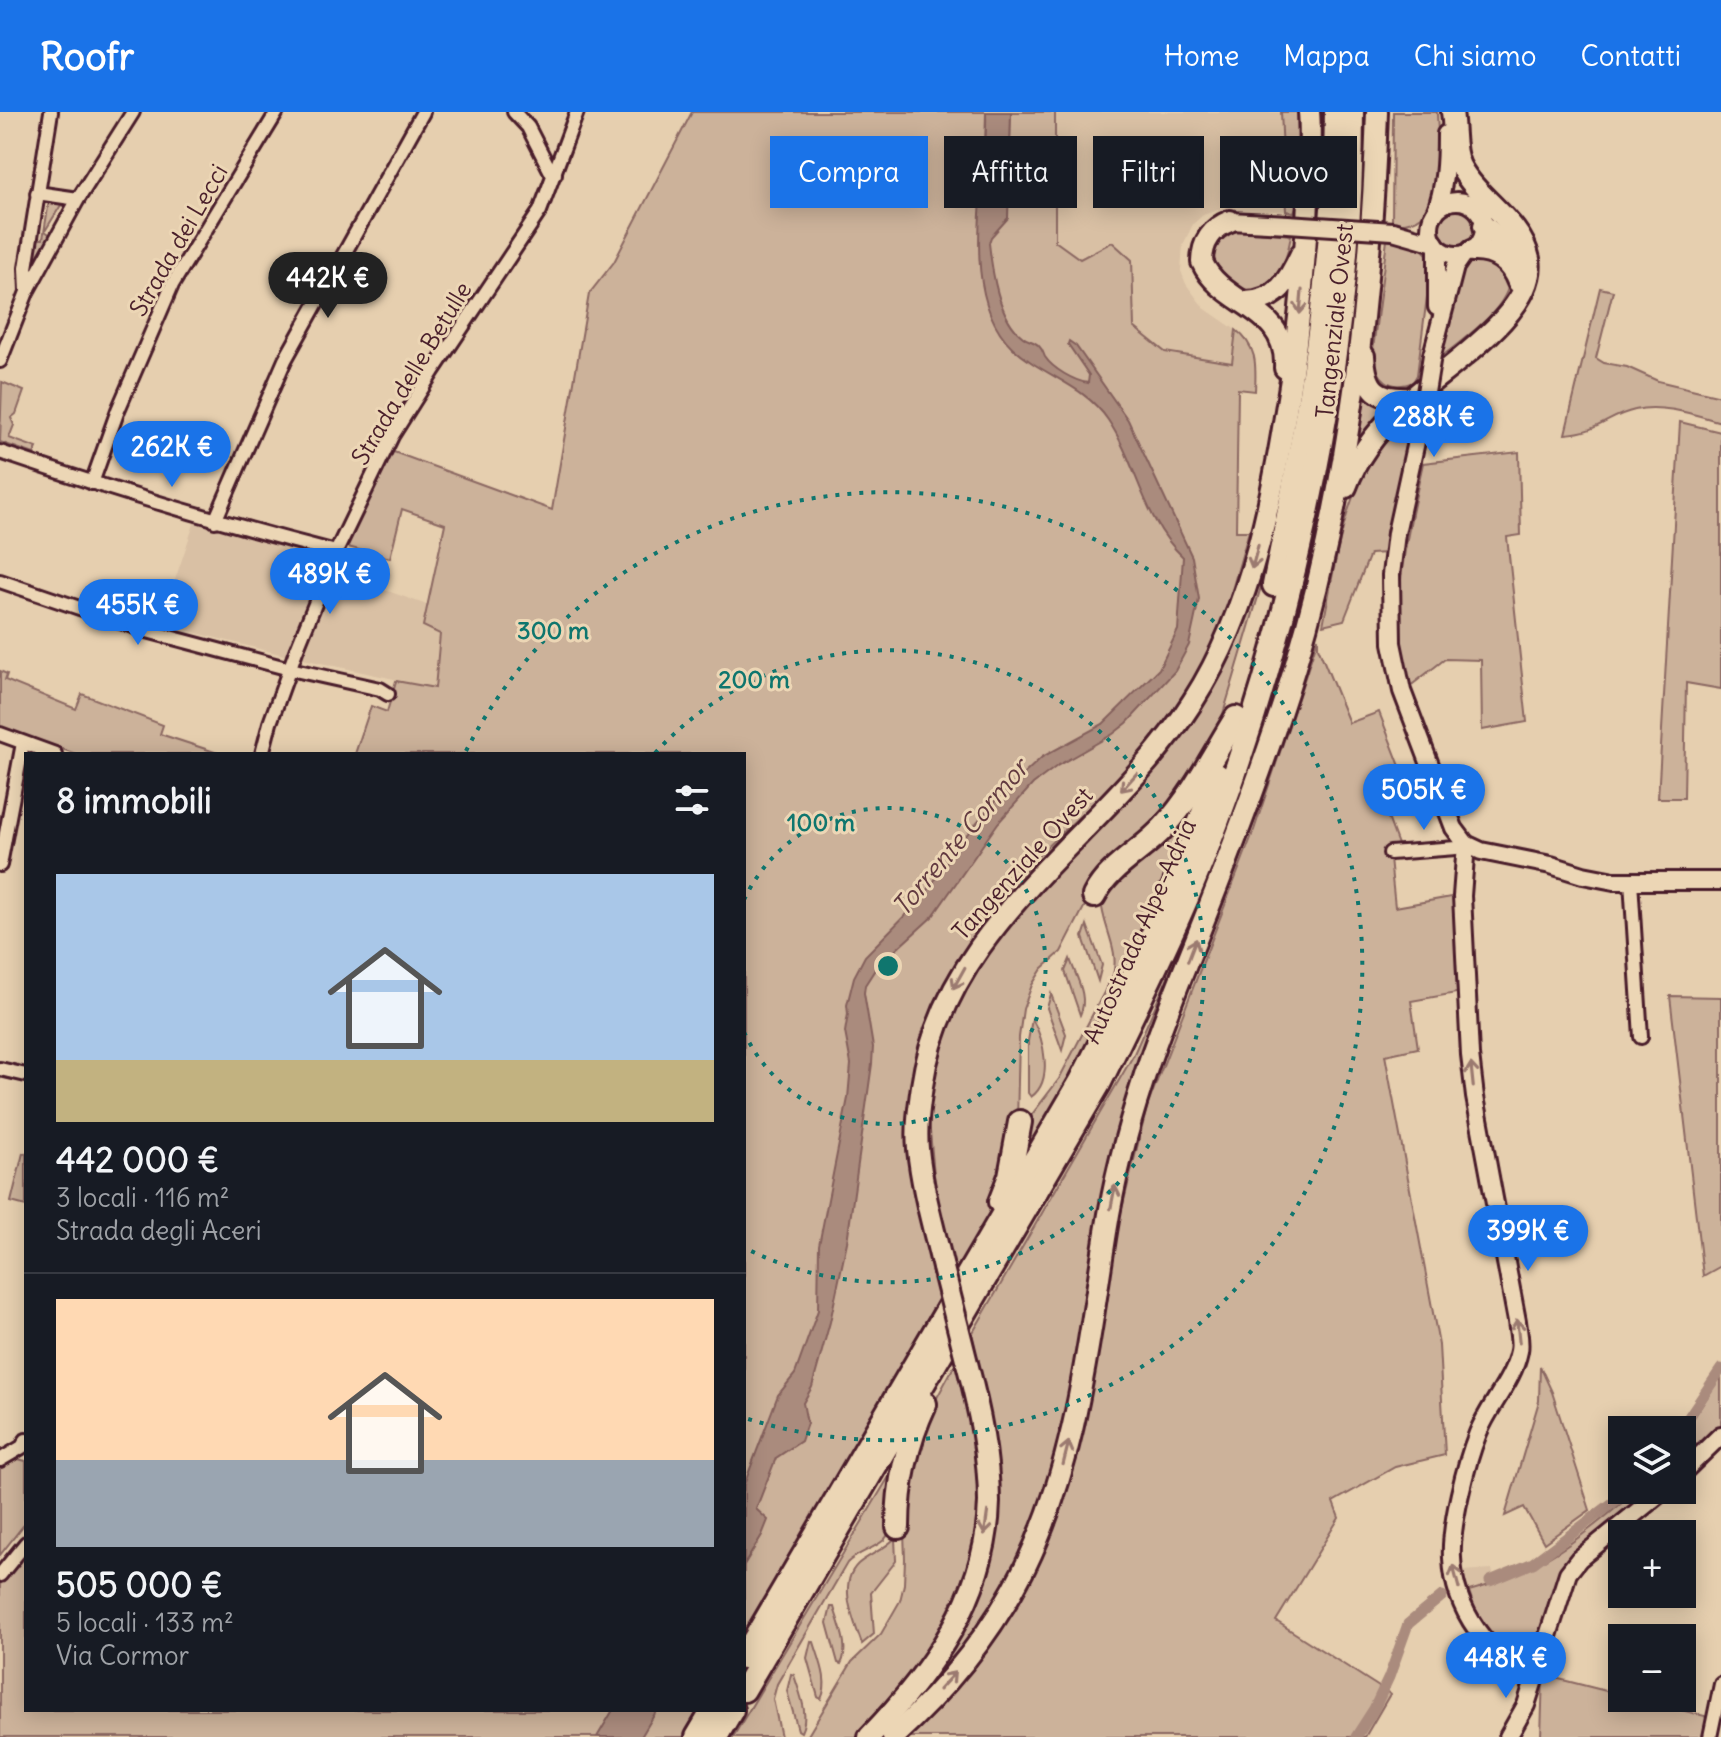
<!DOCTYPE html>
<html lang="it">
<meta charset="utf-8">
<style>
:root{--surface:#171b24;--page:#20242c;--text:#f1f3f6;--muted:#9ea1a6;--line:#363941;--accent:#1a73e8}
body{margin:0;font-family:Delius,sans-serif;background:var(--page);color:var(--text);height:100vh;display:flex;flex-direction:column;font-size:30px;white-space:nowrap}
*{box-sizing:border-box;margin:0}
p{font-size:26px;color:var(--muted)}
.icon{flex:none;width:44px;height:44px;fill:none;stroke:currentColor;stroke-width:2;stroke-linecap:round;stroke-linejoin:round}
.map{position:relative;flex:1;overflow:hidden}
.side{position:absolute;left:24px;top:640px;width:722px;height:960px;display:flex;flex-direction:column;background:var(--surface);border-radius:0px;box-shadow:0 4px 20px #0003}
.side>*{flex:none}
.top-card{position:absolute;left:770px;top:24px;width:760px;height:72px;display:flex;gap:16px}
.fabs{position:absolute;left:1608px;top:1304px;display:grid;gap:16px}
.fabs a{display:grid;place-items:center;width:88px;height:88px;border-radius:0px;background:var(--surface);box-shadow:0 4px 20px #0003;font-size:40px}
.price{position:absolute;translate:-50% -68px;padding:0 18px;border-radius:28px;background:var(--accent);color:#fff;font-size:26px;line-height:52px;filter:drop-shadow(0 2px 4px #0008)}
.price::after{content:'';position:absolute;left:50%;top:48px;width:24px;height:18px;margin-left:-12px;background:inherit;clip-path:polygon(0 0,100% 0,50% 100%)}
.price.selected{background:#222;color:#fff}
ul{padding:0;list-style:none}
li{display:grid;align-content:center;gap:16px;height:424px;padding:0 32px}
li+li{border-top:2px solid var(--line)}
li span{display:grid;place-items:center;height:248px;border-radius:0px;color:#555}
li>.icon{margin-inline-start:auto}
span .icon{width:144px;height:144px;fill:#fffc;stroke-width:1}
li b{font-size:34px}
h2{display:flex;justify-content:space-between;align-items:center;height:96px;padding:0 32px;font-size:34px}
.tag{padding:0 28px;border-radius:0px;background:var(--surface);box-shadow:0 4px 20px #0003;font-size:28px;line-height:72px}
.tag.selected{background:var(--accent);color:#fff}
header{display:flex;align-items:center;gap:48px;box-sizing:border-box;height:112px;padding:0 40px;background:var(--accent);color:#fff}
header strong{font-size:38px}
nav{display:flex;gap:44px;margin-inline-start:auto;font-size:28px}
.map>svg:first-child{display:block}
.built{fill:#d9c0a4}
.green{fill:#ccb29a;stroke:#8b6862;stroke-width:2}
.water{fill:#aa8b7d;stroke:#84605c;stroke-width:2}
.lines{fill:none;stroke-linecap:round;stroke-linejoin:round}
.canal{stroke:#aa8b7d;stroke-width:11}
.minor-casing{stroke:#4a1f2b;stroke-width:18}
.tertiary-casing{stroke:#4a1f2b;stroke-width:22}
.trunk-casing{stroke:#4a1f2b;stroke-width:26}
.motorway-casing{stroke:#4a1f2b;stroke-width:28}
.minor{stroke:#ecd6b5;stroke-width:12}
.tertiary{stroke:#ecd6b5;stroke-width:16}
.trunk{stroke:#ecd6b5;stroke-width:20}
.motorway{stroke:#ecd6b5;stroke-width:22}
.tertiary-bridge-casing{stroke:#4a1f2b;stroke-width:22;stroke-linecap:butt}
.trunk-bridge-casing{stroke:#4a1f2b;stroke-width:26;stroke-linecap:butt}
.tertiary-bridge{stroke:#ecd6b5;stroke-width:16}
.trunk-bridge{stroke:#ecd6b5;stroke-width:20}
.oneway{stroke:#9b7a70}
.ring{fill:none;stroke:#0f766e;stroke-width:4;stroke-dasharray:4 8}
.labels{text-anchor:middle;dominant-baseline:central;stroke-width:6;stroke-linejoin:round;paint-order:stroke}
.street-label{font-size:24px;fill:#4a1f2b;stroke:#ecd6b5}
.water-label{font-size:26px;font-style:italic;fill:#623a40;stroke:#ecd6b5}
.centre{fill:#0f766e;stroke:#ecd6b5;stroke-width:4}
.ring-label{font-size:24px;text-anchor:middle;font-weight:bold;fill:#0f766e;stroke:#ecd6b5;stroke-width:6;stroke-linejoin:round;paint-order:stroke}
</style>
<header>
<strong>Roofr</strong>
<nav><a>Home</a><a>Mappa</a><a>Chi siamo</a><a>Contatti</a></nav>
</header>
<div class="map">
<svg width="1721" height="1625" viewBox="0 0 1721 1625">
<rect width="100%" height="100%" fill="#e6cfaf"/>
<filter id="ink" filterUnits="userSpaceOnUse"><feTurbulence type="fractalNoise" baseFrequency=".0125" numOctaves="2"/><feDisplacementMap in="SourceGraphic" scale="16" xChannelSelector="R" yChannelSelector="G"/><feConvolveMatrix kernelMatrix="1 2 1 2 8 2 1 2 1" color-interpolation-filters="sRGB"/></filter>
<g filter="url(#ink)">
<g class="built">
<polygon points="1055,0 1281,0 1286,99 1218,98 1203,103 1193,112 1183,133 1181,159 1186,172 1204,196 1236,218 1233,251 1165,240 1134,215 1132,148 1080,147 1054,129"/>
<polygon points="195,409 328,443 288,544 160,512"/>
<polygon points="341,446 391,462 385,478 427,493 423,514 440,522 435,576 303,547 302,543"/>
<polygon points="1492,1457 1495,1472 1469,1479 1463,1459"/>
</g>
<g class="green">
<path d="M 692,0 L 986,0 L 984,69 L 1008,89 L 1011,0 L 1055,0 L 1055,129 L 1080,147 L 1112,130 L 1132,148 L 1134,215 L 1165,240 L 1232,251 L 1236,218 C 1258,235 1256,254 1255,279 L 1238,277 L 1236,419 L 1249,419 L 1223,509 L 1197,566 L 1151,632 L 1122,665 L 1040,741 L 1009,776 L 950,860 L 931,902 L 919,945 L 912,1002 L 942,1180 L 815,1406 L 790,1441 L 744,1519 L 744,642 L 355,642 L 371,594 L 387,600 L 396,569 L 435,576 L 440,522 L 423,514 L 445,412 L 402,397 L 390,446 L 344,434 L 391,339 L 552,398 L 589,182 L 614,150 Z"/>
<polygon points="1281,0 1297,0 1299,87 1294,100 1286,99"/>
<path d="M 1393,0 L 1437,0 C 1438,37 1451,118 1392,111 Z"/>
<polygon points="41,88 72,90 68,97 61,93 45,119 52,124 33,155 35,127 43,127 49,89"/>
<circle cx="1458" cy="117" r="20"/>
<path d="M 1239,118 L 1291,123 C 1286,156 1268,201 1229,167 C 1223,161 1216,154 1214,146 C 1213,137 1218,130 1224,123 Z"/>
<path d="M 1387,128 C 1408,130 1426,130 1431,153 L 1417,263 L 1413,270 C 1389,280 1378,266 1372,245 Z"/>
<path d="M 1474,148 L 1496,151 L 1509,168 C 1510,197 1456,232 1435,250 C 1442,225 1449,157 1474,148 Z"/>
<path d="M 1600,176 L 1613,179 L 1596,246 L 1604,251 L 1627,255 L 1658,269 L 1721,284 L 1721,310 C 1696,303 1661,291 1635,298 C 1607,304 1600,320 1565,322 Z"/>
<polygon points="2,270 24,279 16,302 11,306 14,313 9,326 37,336 34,342 0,330"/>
<polygon points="1365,276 1396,292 1356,334"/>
<path d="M 1412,295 L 1386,441 L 1370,442 L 1344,508 L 1323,513 C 1335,454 1342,389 1377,338 C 1387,323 1400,309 1412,295 Z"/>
<polygon points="1680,310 1721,320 1721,577 1686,571 1684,686 1658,686"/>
<path d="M 1519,340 L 1521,423 L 1507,425 L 1527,610 L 1482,618 L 1481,548 L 1445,547 L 1409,575 C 1406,563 1402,551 1401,538 C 1393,476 1410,411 1423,351 Z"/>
<polygon points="1257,474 1261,475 1217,622 1193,671 1095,774 1061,840 1042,857 1032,873 1023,897 1019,925 1017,1011 995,1091 956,1161 936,1085 929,1008 930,984 940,932 963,876 1016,800 1134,674"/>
<polygon points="1318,526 1318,535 1349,611 1379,600 1412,685 1384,695 1403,746 1390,747 1395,795 1457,784 1462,880 1411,889 1418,936 1385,943 1439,1233 1445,1343 1395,1355 1333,1390 1339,1406 1276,1509 1390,1582 1365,1625 907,1625 976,1554 1031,1468 1058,1404 1088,1290 1099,1239 1118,1113 1147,995 1254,718"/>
<polygon points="0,559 7,562 5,568 76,597 82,582 163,613 160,622 221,642 76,642 0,615"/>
<path d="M 1187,697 L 1193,700 L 1137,836 L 1061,985 L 1021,1053 L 1027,1009 L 1059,967 L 1113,863 C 1120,837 1102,814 1101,787 Z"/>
<polygon points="1211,768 1146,946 1073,1287 1036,1414 998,1487 943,1564 904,1604 903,1599 949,1540 998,1366 993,1317 972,1222 1133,944"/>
<polygon points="1087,813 1102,853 1098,869 1083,825"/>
<path d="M 1070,847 C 1076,865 1089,885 1080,903 L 1065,859 Z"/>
<polygon points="1051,882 1066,922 1062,938 1047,896"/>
<polygon points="1670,884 1721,885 1721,1154 1703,1164"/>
<path d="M 1032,907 C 1044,927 1054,969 1031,985 L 1028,981 L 1028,929 Z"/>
<polygon points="23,1041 26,1042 26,1094 11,1090"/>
<polygon points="960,1243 983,1348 976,1445 941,1527 861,1625 807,1625 852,1550 881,1522 900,1489 904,1472 905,1447 903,1393 926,1306"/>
<polygon points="1540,1254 1552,1280 1590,1398 1544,1431 1524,1395 1505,1404 1539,1289"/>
<polygon points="1721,1264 1721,1315 1682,1354 1682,1324"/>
<path d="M 902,1343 C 899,1362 897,1416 884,1428 C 872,1438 858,1440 847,1451 L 777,1572 L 773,1587 L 781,1625 L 733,1625 Z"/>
<polygon points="18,1347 26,1349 26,1410 0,1443 0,1356"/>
<path d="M 1637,1378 L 1657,1378 L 1586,1435 L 1532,1553 C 1497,1532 1481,1520 1469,1479 C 1538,1461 1584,1424 1637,1378 Z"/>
<path d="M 895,1426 L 896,1449 L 871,1481 L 874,1522 L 862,1532 C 854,1509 837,1472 858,1452 C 870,1442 884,1438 895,1426 Z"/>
<polygon points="26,1440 26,1598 699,1598 683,1625 0,1625 0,1472"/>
<path d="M 831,1495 L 834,1495 C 839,1513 850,1536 841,1552 L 838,1551 L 827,1511 Z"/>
<path d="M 811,1529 L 814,1530 C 819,1547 830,1570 821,1587 L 818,1585 L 807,1546 Z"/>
<path d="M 791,1562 L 794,1563 C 799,1580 810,1603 801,1620 L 798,1618 L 787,1579 Z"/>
<polygon points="1543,1563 1622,1583 1622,1586 1633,1586 1705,1604 1709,1613 1706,1625 1541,1625"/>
</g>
<g class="water">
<path d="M 986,0 L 1011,0 L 1008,106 L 991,125 L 989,131 C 992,159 998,206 1023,225 C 1028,229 1035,229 1039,234 C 1043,238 1043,241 1045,245 C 1053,257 1074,269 1088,271 L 1089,263 L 1068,232 L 1069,229 L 1076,234 L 1128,308 L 1192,445 L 1199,487 L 1189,533 L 1175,559 L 1127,611 L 1113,622 L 1057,654 L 1033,672 L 998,711 L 933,804 L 876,856 L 865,873 L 864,881 L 873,935 L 872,952 L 847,1130 L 830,1210 L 812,1275 L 803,1291 L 807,1311 L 801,1329 L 776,1346 L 756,1397 L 768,1408 L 762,1423 L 744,1453 L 744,1373 L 778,1283 L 795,1262 L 818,1198 L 819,1133 L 848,986 L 851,952 L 845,920 L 848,902 L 847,893 L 854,865 L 865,844 L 924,784 L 958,733 L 993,691 L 1042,645 L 1103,612 L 1159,557 L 1178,518 L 1183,445 C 1143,408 1138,353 1108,308 C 1084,272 1042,264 1012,235 C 956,180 989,70 986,0 Z"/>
<polygon points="613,1598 657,1598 641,1625 597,1625"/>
</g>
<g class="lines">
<g class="canal">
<polyline points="1680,1318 1721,1257"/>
<polyline points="1490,1469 1533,1451 1630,1378"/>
<polyline points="1356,1625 1374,1597 1389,1565 1408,1512 1442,1484"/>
</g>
<defs>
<g id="minor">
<polyline points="514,0 528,15 550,58 555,62"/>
<polyline points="37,81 78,87"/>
<polyline points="27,179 26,156 51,0"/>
<polyline points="0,249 27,180 78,87 133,0"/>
<path d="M 0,340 C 111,378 222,411 336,440"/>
<polyline points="92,371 118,298 172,173 277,0"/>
<polyline points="215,409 285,248 423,0"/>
<polyline points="0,469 147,519 290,557 380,577 388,582"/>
<polyline points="0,622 55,642"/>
<polyline points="262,642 270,611 296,539 336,440 392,324 433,259 540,99 577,0"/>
<polyline points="1390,741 1456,736 1466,732"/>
<polyline points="0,753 23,631"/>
<polyline points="1631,769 1641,925"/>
<polyline points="0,957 26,963"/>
<polyline points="0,1348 22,1335 26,1328"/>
<polyline points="0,1463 26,1431"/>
<polyline points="1710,1625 1721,1572"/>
</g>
<g id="tertiary">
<circle cx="1457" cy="116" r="27"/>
<path d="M 1435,101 C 1445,76 1446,49 1446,22"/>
<polyline points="1230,109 1288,112"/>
<polyline points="1393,119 1435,131"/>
<polyline points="1437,195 1437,135"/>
<polyline points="1432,243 1455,155 1464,142"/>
<polyline points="1424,293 1396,421 1391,463 1392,531 1402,579 1454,716 1466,732 1481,739 1551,753 1583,763 1614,769 1721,769"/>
<path d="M 1466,732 L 1462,784 L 1470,943 L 1475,985 L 1517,1209 C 1518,1219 1521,1230 1519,1239 C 1513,1269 1489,1293 1478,1321 C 1466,1351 1450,1414 1452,1446 C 1454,1498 1488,1545 1535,1565"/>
<polyline points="1682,1361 1721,1323"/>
<polyline points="1508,1625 1526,1593 1568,1461 1579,1447 1664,1378"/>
</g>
<g id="trunk">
<path d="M 1230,109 C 1212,116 1202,130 1202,150 C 1222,195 1288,194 1285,256"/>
<polyline points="1484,114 1517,141 1523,154"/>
<path d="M 1472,139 C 1495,138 1510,149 1518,170"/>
<path d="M 1245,190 C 1277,190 1289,168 1301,142"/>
<path d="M 1364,244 C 1366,278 1377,288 1411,286"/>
<path d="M 1346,375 C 1357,344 1379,317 1402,295 C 1436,261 1539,201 1529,147 C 1521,109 1477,87 1460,54 C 1452,38 1455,17 1452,0"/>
<path d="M 943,1156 C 934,1117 922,1077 918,1037 C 916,1016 919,995 922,974 C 946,806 1109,722 1193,589 C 1254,494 1274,376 1291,267 C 1301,199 1307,132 1309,64 C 1309,43 1311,21 1309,0"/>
<path d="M 869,1625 C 931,1560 987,1484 989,1390 C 989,1343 979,1297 967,1251"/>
<path d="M 893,1625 C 946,1577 993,1520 1025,1455 C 1076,1351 1088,1233 1106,1120 C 1114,1069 1127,1018 1143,969 C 1158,920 1179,871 1198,823 C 1233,735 1267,646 1295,555 C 1349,375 1371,187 1377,0"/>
</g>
<g id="motorway">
<path d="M 1274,473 C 1306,318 1335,159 1336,0"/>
<path d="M 1094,784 C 1109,754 1143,739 1164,715 C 1194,682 1213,643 1236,606"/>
<polyline points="1000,1090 1010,1064 1020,1010"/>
<path d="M 898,1415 C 898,1373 907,1331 925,1292"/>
<path d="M 744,1545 L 1081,969 C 1132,870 1180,769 1217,663"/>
<path d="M 744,1578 L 1099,972 C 1129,910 1160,849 1187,786 C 1287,549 1352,257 1352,0"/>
<polyline points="697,1625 713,1598"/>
<polyline points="716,1625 732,1598"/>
</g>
</defs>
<use href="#minor" class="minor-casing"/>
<use href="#tertiary" class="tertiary-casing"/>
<use href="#trunk" class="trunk-casing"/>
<use href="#motorway" class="motorway-casing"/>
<use href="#minor" class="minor"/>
<use href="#tertiary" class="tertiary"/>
<use href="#trunk" class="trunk"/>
<use href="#motorway" class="motorway"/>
<defs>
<g id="tertiary-bridge">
<polyline points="1288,112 1393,119"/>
<polyline points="1424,293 1432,243"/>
</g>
<polyline id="trunk-bridge" points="943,1156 967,1251"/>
</defs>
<use href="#tertiary-bridge" class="tertiary-bridge-casing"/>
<use href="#trunk-bridge" class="trunk-bridge-casing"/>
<use href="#tertiary-bridge" class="tertiary-bridge"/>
<use href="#trunk-bridge" class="trunk-bridge"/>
</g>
<defs><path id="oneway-shaft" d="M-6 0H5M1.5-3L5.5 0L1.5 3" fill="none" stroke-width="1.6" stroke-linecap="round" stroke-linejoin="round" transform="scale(2)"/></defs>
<g class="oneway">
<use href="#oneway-shaft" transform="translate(1301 190) rotate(95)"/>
<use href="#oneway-shaft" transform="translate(1255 445) rotate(105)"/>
<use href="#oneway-shaft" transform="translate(1129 670) rotate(132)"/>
<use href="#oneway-shaft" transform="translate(1192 838) rotate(-69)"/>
<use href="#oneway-shaft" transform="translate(959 866) rotate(119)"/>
<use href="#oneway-shaft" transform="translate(1472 963) rotate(-96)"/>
<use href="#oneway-shaft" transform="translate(1113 1085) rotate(-79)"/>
<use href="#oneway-shaft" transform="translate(1518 1219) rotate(-96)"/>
<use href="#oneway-shaft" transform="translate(1066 1341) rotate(-76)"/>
<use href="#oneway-shaft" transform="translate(986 1411) rotate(98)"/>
<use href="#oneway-shaft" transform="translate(1456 1465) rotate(-105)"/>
<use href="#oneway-shaft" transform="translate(947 1569) rotate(-48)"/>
</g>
</g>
<g class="ring">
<path d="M744 788A158 158 0 1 1 744 920"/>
<path d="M655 641A316 316 0 1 1 745 1136"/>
<path d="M466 639A474 474 0 1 1 745 1306"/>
</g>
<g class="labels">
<g class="street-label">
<text transform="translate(178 128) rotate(-60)">Strada dei Lecci</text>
<text transform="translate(1334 209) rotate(-84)">Tangenziale Ovest</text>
<text transform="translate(411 261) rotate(-59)">Strada delle Betulle</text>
<text transform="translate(1022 751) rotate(-48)">Tangenziale Ovest</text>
<text transform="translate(1139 819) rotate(-66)">Autostrada Alpe-Adria</text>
</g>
<g class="water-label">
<text transform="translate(960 725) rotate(-50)">Torrente Cormor</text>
</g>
</g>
<circle cx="888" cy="854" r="12" class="centre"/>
<g class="ring-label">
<text x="553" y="527">300 m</text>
<text x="754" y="576">200 m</text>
<text x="821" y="719">100 m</text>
</g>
</svg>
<div class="fabs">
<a><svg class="icon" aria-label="layers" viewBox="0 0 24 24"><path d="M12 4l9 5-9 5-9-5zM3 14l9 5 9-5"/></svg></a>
<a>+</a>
<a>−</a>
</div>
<b class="price selected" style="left:328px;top:208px">442K €</b>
<b class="price" style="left:1434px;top:347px">288K €</b>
<b class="price" style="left:172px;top:377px">262K €</b>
<b class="price" style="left:330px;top:504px">489K €</b>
<b class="price" style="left:138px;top:535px">455K €</b>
<b class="price" style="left:1424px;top:720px">505K €</b>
<b class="price" style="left:1528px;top:1161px">399K €</b>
<b class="price" style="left:1506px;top:1588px">448K €</b>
<div class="top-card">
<a class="tag selected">Compra</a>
<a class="tag">Affitta</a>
<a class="tag">Filtri</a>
<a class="tag">Nuovo</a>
</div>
<section class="side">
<h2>8 immobili<svg class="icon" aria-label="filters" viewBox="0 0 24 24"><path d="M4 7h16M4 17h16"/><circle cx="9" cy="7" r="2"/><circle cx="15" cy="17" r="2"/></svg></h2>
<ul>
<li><span style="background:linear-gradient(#a9c7e8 75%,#c2b280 0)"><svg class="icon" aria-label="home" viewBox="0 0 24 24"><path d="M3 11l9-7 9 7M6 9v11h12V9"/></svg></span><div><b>442 000 €</b><p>3 locali · 116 m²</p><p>Strada degli Aceri</p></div></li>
<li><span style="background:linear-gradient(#ffd9b3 65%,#9aa5b1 0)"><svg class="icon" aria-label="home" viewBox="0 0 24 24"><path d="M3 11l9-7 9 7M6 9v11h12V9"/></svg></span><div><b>505 000 €</b><p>5 locali · 133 m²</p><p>Via Cormor</p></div></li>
</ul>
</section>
</div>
